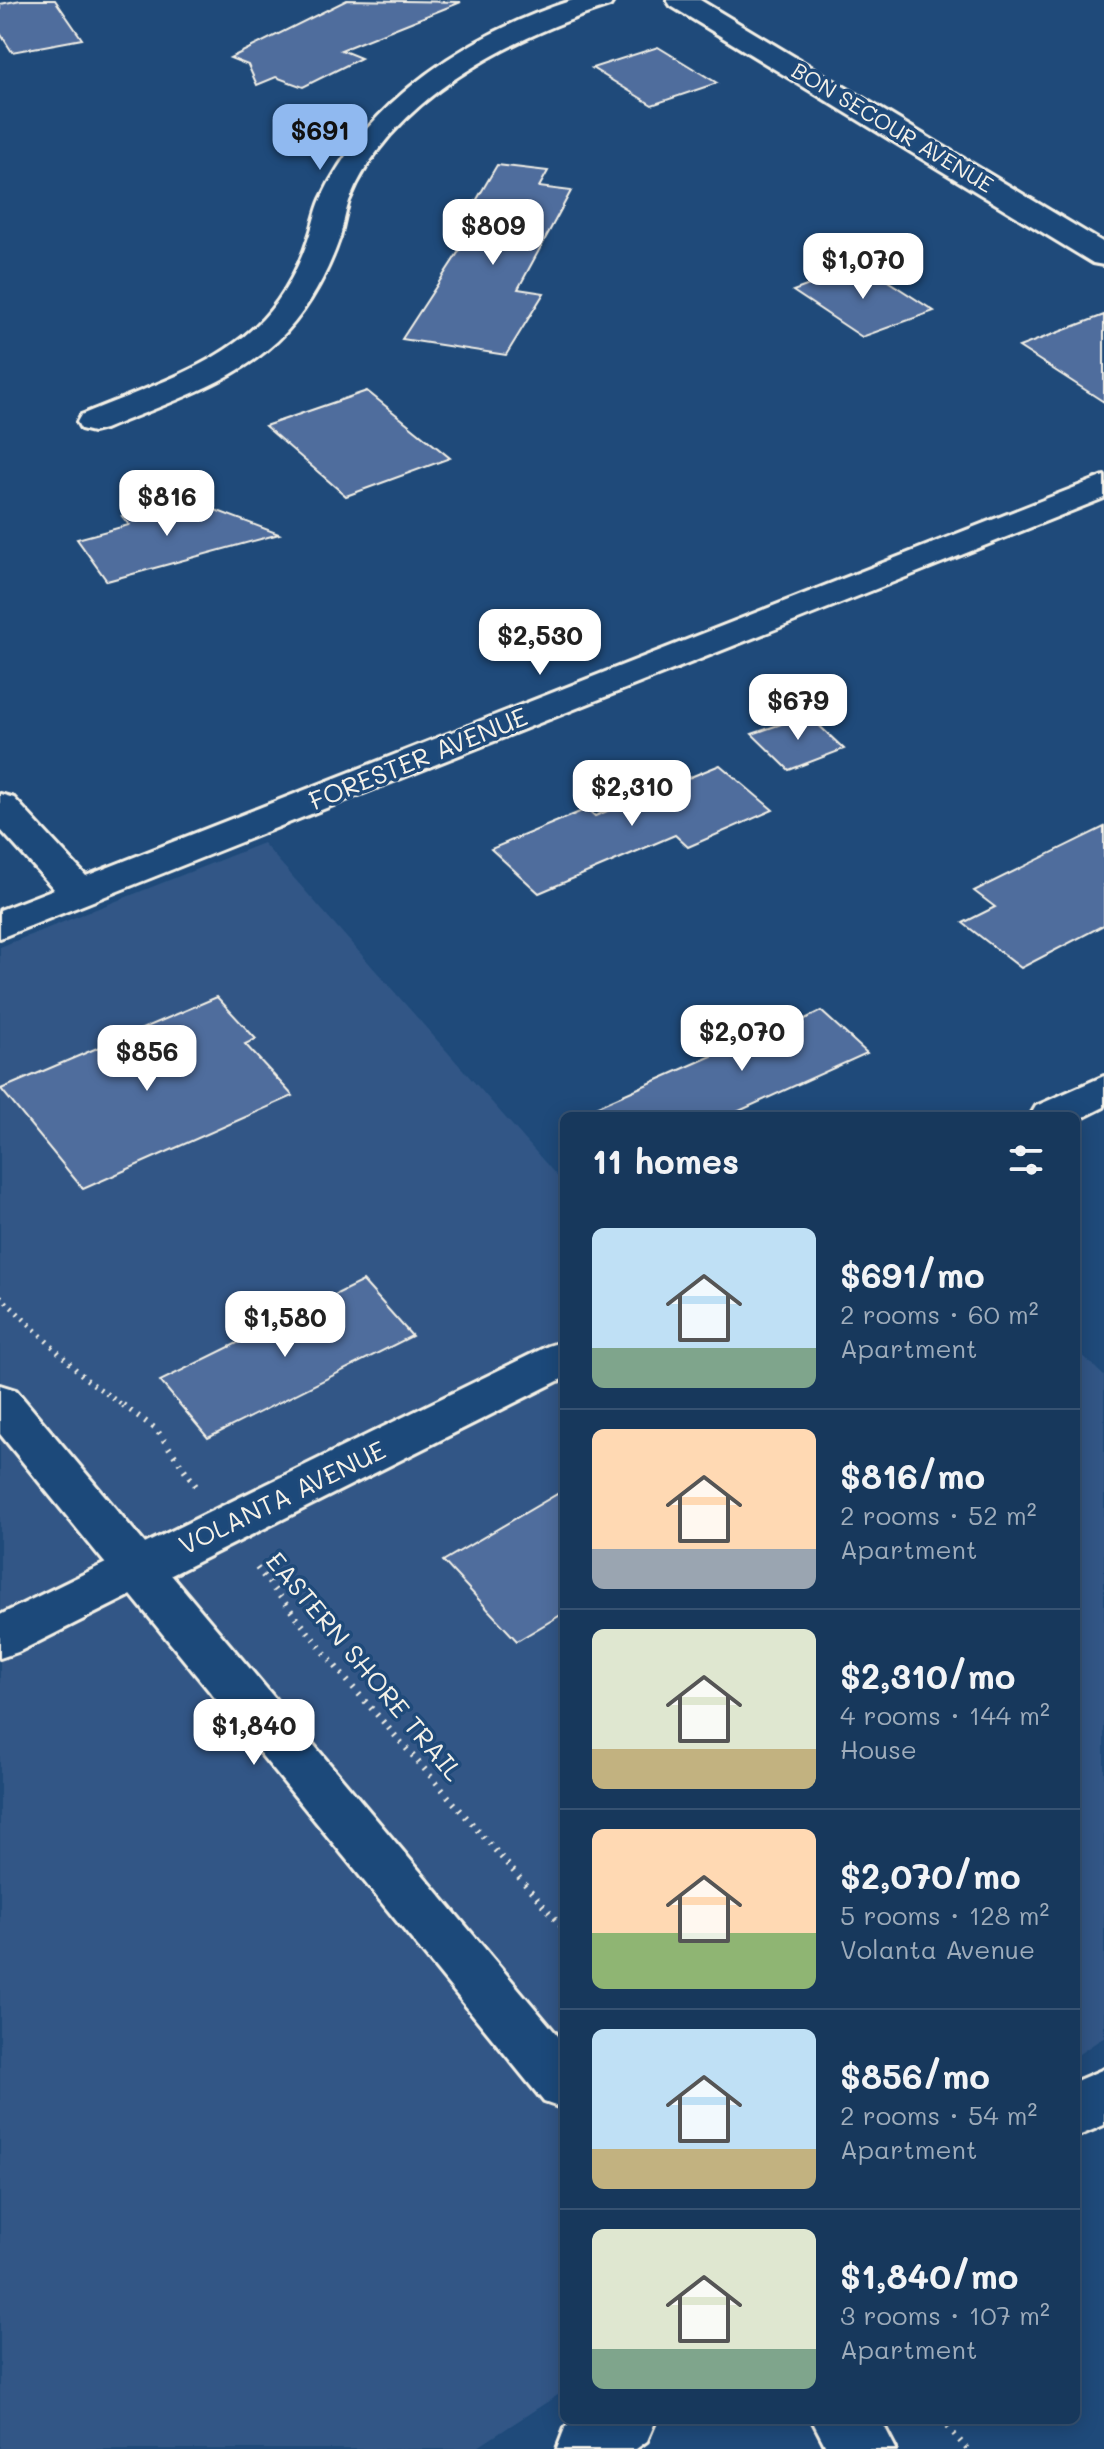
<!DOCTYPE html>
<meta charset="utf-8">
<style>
:root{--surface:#17385c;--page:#244365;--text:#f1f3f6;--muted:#9eacbb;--line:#365272;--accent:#90b9f0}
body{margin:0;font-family:Mali,sans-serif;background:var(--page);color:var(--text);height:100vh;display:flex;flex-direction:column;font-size:30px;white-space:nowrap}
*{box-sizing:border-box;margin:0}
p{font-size:26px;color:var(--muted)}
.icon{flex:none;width:44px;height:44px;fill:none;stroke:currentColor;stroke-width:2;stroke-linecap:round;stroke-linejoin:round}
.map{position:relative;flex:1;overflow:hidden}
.drawer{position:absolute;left:560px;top:1112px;width:520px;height:1312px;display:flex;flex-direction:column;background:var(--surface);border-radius:12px;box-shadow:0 4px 20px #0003,0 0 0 2px var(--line)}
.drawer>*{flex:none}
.price{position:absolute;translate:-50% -68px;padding:0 18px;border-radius:16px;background:#fff;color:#222;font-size:26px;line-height:52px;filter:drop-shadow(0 2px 4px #0008)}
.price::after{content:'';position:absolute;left:50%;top:48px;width:24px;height:18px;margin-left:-12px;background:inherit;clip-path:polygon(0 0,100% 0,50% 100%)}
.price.on{background:var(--accent);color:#111}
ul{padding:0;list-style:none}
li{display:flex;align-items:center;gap:24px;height:200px;padding:0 32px}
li+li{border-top:2px solid var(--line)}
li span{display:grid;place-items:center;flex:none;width:224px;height:160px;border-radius:12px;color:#555}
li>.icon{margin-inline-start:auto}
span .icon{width:96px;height:96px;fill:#fffc;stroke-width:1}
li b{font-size:34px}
h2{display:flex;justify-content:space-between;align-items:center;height:96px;padding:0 32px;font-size:34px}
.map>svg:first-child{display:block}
.built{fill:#315786}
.building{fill:#4f6d9d;stroke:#f4f1e8;stroke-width:2}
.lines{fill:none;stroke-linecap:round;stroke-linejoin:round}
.minor-casing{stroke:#f4f1e8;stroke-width:6}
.secondary-casing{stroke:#f4f1e8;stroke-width:6}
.path-far1{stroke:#f4f1e8;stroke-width:5;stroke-dasharray:2 6;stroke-linecap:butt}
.path{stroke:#f4f1e8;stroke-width:6;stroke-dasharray:2 7;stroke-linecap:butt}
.minor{fill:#1f4a7a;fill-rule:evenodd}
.secondary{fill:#1f4a7a;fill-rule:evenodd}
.labels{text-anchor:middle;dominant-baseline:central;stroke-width:7;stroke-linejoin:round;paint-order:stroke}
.far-street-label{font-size:22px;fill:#f4f1e8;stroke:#1f4a7a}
.street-label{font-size:26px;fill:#f4f1e8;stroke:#1f4a7a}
</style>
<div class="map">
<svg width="1104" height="2449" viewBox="0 0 1104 2449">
<rect width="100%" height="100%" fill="#1f4a7a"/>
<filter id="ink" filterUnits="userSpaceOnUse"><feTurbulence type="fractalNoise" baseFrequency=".0125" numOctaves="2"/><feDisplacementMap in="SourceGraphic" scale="16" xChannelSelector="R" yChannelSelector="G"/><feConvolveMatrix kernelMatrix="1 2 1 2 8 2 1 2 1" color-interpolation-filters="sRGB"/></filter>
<g filter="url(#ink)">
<g class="built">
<polygon points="263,843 564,1184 564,2391 475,2449 0,2449 0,947"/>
<polygon points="1076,1349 1104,1376 1104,2037 1076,2056"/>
</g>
<g class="building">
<polygon points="21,0 55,0 82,39 12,52 0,33 0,4"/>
<polygon points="347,0 461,2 341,50 361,58 303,87 276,77 257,85 248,65 230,58"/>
<polygon points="658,47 717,83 652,105 592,68"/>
<polygon points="497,165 548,171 539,187 571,191 518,289 544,293 506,355 402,339 478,222 465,220"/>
<polygon points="863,265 934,311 862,337 793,291"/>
<polygon points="1104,315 1104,402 1019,347"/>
<polygon points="367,391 450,458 346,496 265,426"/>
<polygon points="186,499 279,534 107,581 77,539 129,525 122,516"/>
<polygon points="808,715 844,749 789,770 752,734"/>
<polygon points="720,765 773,810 688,847 675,835 539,893 491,849 587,809 595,816"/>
<polygon points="1104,827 1104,925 1021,968 963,923 995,907 974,891"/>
<polygon points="217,997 256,1039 245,1044 293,1096 83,1189 1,1089"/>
<polygon points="821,1011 867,1053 728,1116 575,1116 796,1019 799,1022"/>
<polygon points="363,1281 412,1336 208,1438 160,1381"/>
<polygon points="564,1490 564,1613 517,1641 443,1561"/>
</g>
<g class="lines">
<defs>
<g id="minor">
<path d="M 573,0 L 614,0 L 610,6 C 510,38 391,98 349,201 C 345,213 343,225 340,237 C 329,270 310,306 286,332 C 240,382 165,403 105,429 L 93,432 L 81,429 L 77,422 L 81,415 C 142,389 216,368 263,319 C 285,296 301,263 310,234 C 314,222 316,210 321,199 C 368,99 470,33 573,0 Z"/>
<polygon points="667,0 700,0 1104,243 1104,265 1093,263 671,6"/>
<polygon points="1104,476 1104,498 0,938 0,910 54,889 0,829 0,794 14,798 86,876"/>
<polygon points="1104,1076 1104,1107 1076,1121 1076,1116 1030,1116 1036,1106"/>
<polygon points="564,1341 564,1378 18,1652 0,1658 0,1615 548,1346"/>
<polygon points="1104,2069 1104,2125 1076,2137 1076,2081"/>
<polygon points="576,2420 656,2420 647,2441 636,2449 557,2449 565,2428"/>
</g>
<g id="secondary">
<polygon points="0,1385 16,1390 564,2043 564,2109 544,2102 0,1434"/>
<polygon points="812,2420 881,2420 896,2449 827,2449"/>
</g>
</defs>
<use href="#minor" class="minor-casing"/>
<use href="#secondary" class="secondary-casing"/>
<polyline class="path-far1" points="0,1296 86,1379 125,1407"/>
<g class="path">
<polyline points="123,1405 156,1429 196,1486"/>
<polyline points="257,1568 344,1677 564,1929"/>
<polyline points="942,2420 967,2449"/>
</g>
<use href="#minor" class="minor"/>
<use href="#secondary" class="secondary"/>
</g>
</g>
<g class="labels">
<g class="far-street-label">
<text transform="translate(893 127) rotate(31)">BON SECOUR AVENUE</text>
</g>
<g class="street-label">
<text transform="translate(418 758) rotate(-22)">FORESTER AVENUE</text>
<text transform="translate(282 1497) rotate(-26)">VOLANTA AVENUE</text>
<text transform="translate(365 1666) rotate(50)">EASTERN SHORE TRAIL</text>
</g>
</g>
</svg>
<b class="price on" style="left:320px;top:172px">$691</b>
<b class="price" style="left:493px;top:267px">$809</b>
<b class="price" style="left:863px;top:301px">$1,070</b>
<b class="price" style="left:167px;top:538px">$816</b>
<b class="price" style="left:540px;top:677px">$2,530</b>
<b class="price" style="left:798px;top:742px">$679</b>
<b class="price" style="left:632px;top:828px">$2,310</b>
<b class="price" style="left:742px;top:1073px">$2,070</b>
<b class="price" style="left:147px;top:1093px">$856</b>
<b class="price" style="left:285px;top:1359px">$1,580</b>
<b class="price" style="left:254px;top:1767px">$1,840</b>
<section class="drawer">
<h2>11 homes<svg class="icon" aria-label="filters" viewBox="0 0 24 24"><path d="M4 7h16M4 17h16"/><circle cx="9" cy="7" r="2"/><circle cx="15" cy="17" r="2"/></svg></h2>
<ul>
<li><span style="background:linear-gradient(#bfe0f5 75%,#7fa58c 0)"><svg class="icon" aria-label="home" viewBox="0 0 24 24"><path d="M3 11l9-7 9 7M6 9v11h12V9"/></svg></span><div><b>$691/mo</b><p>2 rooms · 60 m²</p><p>Apartment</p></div></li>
<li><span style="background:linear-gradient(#ffd9b3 75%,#9aa5b1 0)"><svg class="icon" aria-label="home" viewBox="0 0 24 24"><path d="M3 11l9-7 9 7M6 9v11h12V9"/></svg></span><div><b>$816/mo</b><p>2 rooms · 52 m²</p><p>Apartment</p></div></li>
<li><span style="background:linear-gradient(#dfe7d0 75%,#c2b280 0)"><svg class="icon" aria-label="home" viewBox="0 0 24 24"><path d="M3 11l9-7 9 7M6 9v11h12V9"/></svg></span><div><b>$2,310/mo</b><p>4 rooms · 144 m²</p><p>House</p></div></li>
<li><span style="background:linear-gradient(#ffd9b3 65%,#8fb573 0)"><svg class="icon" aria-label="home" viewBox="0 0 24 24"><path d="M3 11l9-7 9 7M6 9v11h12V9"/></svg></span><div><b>$2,070/mo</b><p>5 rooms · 128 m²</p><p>Volanta Avenue</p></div></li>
<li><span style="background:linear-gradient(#bfe0f5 75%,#c2b280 0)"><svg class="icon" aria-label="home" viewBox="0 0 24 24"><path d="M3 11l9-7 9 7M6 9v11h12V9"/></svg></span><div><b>$856/mo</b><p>2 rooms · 54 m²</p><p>Apartment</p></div></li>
<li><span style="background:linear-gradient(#dfe7d0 75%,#7fa58c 0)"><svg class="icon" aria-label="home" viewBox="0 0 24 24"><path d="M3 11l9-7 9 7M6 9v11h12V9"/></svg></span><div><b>$1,840/mo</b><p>3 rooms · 107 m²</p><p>Apartment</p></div></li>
</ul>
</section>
</div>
